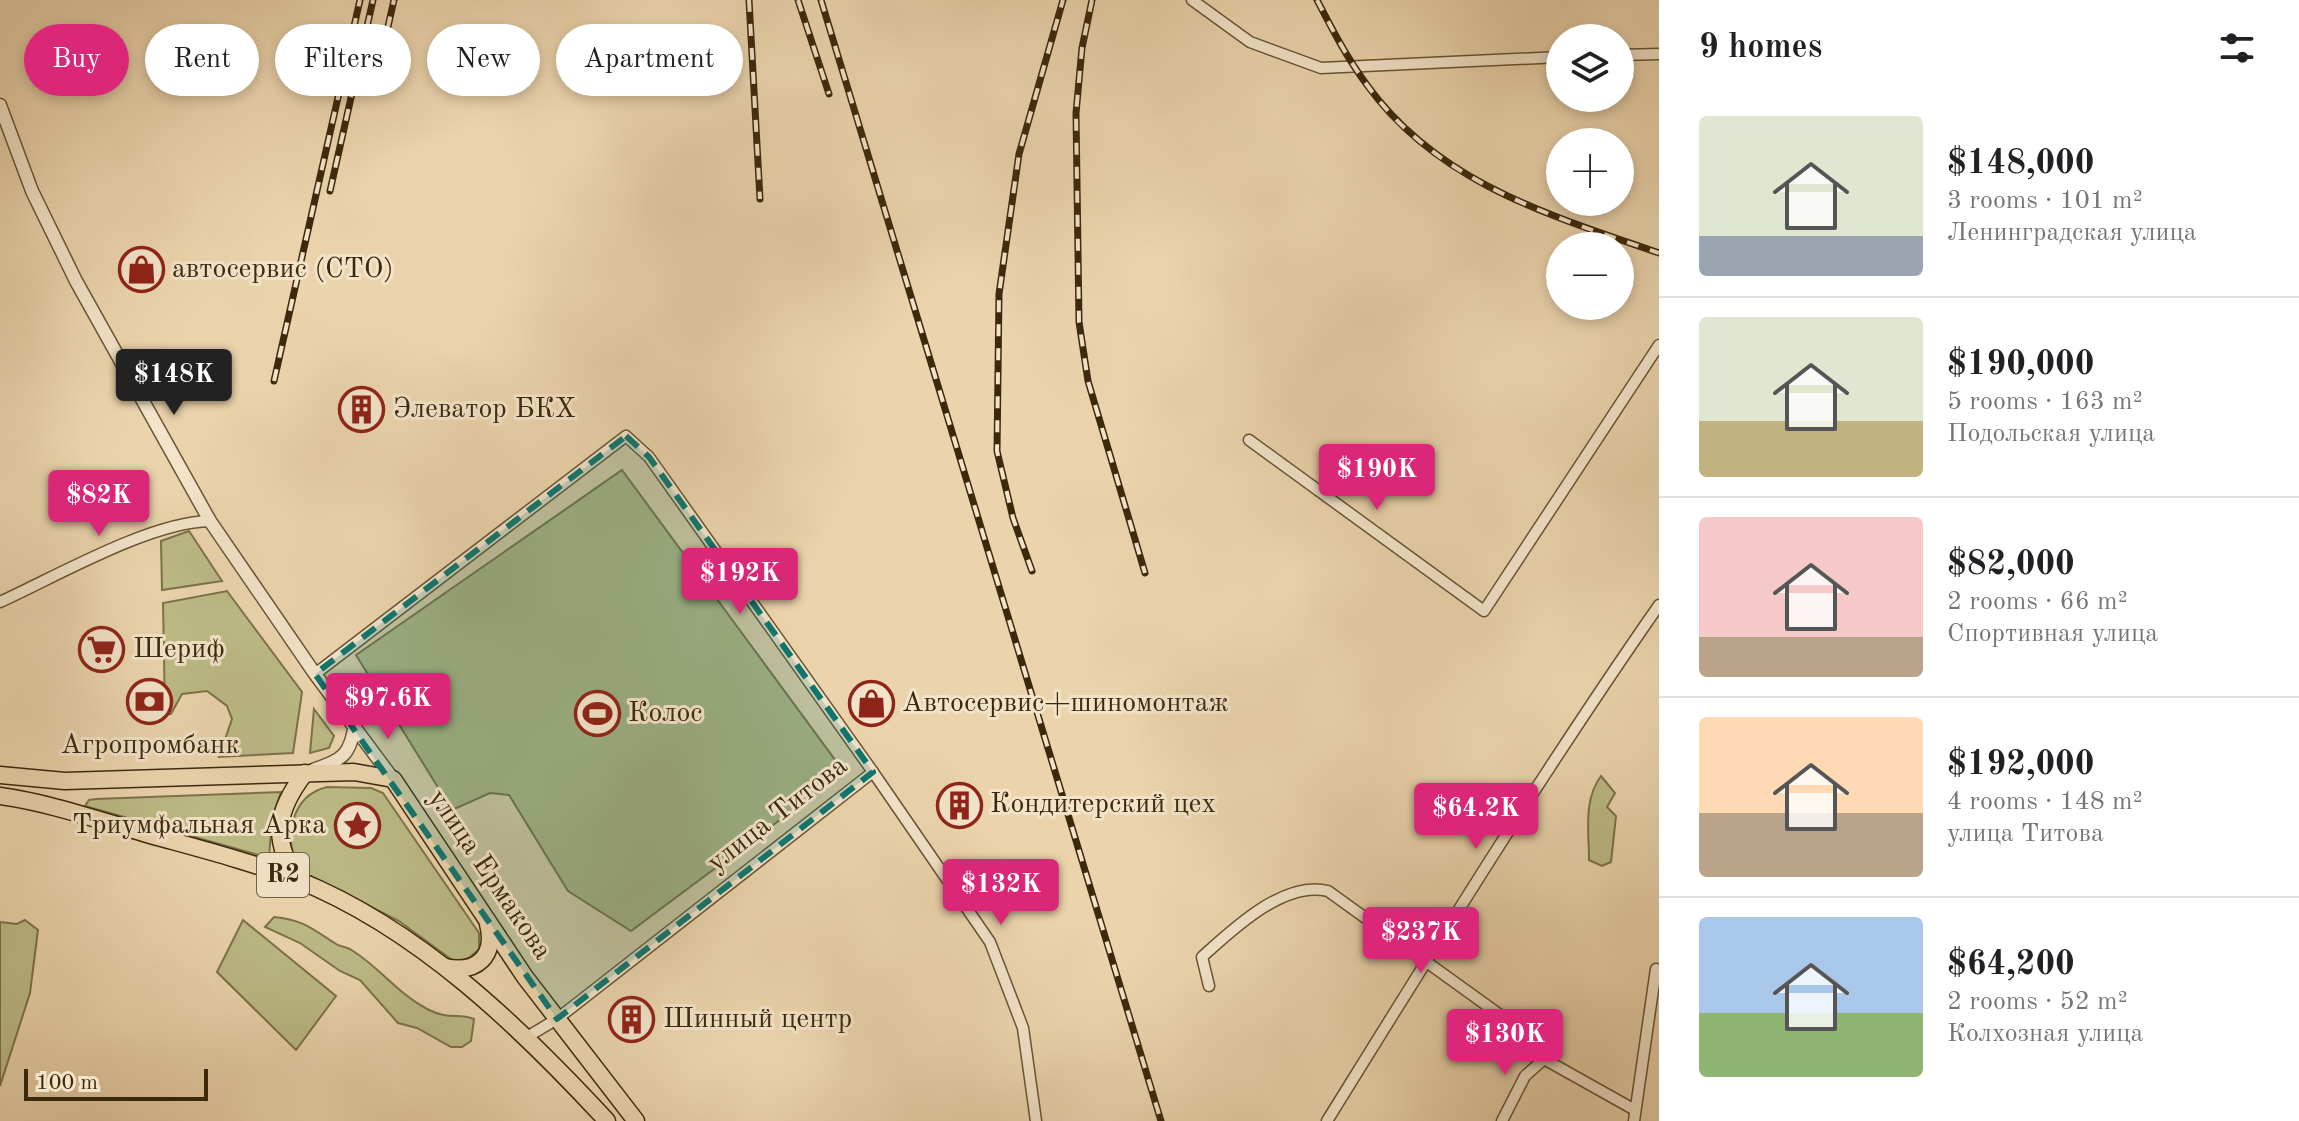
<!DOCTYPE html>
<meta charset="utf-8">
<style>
:root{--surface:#fff;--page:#f6f6f6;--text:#202124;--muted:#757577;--line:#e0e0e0;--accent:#db2777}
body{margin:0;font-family:"Old Standard TT",serif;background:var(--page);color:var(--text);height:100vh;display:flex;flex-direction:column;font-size:30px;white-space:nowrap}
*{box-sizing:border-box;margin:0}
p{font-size:26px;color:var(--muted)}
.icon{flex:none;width:44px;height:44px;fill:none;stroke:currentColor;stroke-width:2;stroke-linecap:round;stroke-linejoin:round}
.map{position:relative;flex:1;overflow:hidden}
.details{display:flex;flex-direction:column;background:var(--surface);width:640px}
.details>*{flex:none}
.hud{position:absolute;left:24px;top:24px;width:760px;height:72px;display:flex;gap:16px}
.tools{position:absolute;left:1546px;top:24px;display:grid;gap:16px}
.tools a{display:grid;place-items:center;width:88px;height:88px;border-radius:50%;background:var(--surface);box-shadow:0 4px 12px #0003;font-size:40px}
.scale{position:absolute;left:24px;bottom:20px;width:184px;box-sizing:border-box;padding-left:8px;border:4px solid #3c290c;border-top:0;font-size:22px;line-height:28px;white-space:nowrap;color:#3c290c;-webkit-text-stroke:6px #f2e3c9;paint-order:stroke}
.price{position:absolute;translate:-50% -68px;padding:0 18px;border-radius:8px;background:var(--accent);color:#fff;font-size:26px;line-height:52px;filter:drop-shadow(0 2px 4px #0008)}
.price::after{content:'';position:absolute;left:50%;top:48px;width:24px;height:18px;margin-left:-12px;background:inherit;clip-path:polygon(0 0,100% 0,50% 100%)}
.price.current{background:#222;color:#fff}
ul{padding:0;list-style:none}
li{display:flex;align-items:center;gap:24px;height:200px;padding:0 40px}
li+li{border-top:2px solid var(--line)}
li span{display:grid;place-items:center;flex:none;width:224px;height:160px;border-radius:8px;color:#555}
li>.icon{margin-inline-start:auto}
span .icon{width:96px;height:96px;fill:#fffc;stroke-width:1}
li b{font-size:34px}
h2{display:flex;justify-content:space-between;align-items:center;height:96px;padding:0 40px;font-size:34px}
.tag{padding:0 28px;border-radius:36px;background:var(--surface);box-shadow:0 4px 12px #0003;font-size:28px;line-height:72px}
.tag.current{background:var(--accent);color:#fff}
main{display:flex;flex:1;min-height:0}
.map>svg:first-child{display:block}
.green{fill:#bcbb86;stroke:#7c7249;stroke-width:2}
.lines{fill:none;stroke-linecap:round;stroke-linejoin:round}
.minor-casing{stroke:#685434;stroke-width:13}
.tertiary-casing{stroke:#685434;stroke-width:15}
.primary-casing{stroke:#3c290c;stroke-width:19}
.minor{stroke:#f2e3c9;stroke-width:10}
.tertiary{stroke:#f2e3c9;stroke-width:12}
.primary{stroke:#ebd4ac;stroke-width:16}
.rail-casing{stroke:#3c290c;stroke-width:7}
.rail{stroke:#f2e3c9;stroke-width:4;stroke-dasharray:12;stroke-linecap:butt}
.marked{fill:#0f766e;fill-opacity:0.2;stroke:#0f766e;stroke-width:6;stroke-dasharray:16 10;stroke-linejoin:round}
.labels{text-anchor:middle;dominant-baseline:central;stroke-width:6;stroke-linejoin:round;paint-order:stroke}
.shield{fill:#f2e3c9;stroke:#736145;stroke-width:2}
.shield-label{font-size:26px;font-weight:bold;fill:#3c290c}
.poi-label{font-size:28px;fill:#3c290c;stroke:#f2e3c9;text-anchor:start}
.street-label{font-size:28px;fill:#3c290c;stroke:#f2e3c9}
</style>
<main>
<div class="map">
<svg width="1659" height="1121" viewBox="0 0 1659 1121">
<rect width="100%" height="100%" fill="#ebd4ac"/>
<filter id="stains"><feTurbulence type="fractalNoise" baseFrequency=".0025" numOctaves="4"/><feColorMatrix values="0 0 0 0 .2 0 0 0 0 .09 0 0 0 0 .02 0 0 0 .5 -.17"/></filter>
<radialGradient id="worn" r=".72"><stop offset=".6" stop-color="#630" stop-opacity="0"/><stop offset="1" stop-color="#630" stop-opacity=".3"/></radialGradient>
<g class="green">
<polygon points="622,470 844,772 631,931 568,891 509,795 490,793 452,810 356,655"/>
<polygon points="189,531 222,581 162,590 161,541"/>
<polygon points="227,591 302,692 293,753 219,757 232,719 227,706 207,691 182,694 171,714 165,714 163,603"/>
<polygon points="314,709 334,736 329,748 310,753"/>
<path d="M 1601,776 L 1615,793 L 1607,807 L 1616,816 L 1611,862 L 1602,866 L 1589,860 C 1589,832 1583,800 1601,776 Z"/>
<path d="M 327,787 L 371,788 L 383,793 L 479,933 L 479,949 L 469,958 L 455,962 L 399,921 L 297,869 C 285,837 290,796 327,787 Z"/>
<polygon points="281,792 272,818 269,858 85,806 89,800 96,799"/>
<path d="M 274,917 C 304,920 312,929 336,944 C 341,947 348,947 353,951 C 380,968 396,992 427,1009 C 450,1021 458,1012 474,1019 L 471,1041 L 462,1047 L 451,1047 L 417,1028 L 398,1023 L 360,980 L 340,971 L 300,943 L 265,927 Z"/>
<polygon points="25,920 38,930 30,993 0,1086 0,922 17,924"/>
<polygon points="243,920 336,996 296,1050 217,972"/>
</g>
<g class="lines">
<defs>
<g id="minor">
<polyline points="1192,0 1250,42 1321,68 1560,57"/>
<polyline points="1620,55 1659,54"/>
<polyline points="1249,440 1484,611 1659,345"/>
<path d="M 0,602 C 57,576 150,522 210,521"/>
<polyline points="315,674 626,436 649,457 873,772 557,1019 527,1037"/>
<polyline points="873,772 990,942 1023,1028 1036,1121"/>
<path d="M 1209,986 L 1202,957 C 1233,929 1284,880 1328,891 L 1539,1043 L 1544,1059 L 1635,1110"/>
<path d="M 1327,1121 C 1435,947 1542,773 1659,605"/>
<polyline points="1502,1121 1525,1076 1544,1059"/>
<polyline points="1634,1121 1656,969"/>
</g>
<g id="tertiary">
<polyline points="0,105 32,191 76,281 210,521 315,674 393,779"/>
<path d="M 313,770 C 342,759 350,757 355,724"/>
</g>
<g id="primary">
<polyline points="0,775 65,781 354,772 393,779 525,977 636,1121"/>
<path d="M 0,796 C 50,803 98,820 147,834 C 197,848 249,861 298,880 C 419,929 520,1027 607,1121"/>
<path d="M 299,881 C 271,841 275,812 305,773"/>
<path d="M 445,967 C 477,974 496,956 488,924"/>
</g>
</defs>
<use href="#minor" class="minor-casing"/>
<use href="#tertiary" class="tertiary-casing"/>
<use href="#primary" class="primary-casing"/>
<use href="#minor" class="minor"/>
<use href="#tertiary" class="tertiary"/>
<use href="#primary" class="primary"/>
<defs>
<g id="rail">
<polyline points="749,0 760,199"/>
<polyline points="798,0 829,94"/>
<polyline points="821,0 1161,1121"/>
<polyline points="1092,0 1082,48 1076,113 1079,322 1088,381 1145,573"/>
<path d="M 1317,0 C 1332,29 1347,58 1367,85 C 1438,183 1549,215 1659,253"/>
<polyline points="377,75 394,0"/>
<polyline points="330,191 373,0"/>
<polyline points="274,381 360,0"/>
<polyline points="1032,571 1013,518 997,451 999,294 1019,154 1063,0"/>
</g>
</defs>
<use href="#rail" class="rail-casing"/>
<use href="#rail" class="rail"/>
</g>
<path class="marked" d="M 626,436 L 649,457 L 873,772 L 557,1019 L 315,674 Z"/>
<defs>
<symbol id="shop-ring" viewBox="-11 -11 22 22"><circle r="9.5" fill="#f2e3c9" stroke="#8f2418" stroke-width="1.5"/><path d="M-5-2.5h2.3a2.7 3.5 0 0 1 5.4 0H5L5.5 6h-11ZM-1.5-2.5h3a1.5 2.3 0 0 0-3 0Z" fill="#8f2418"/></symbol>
<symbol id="building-ring" viewBox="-11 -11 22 22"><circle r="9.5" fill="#f2e3c9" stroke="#8f2418" stroke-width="1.5"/><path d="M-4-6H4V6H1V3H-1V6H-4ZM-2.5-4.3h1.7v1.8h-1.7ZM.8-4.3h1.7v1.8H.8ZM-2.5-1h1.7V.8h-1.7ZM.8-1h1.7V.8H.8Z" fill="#8f2418"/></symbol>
<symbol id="supermarket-ring" viewBox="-11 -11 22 22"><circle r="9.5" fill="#f2e3c9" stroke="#8f2418" stroke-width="1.5"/><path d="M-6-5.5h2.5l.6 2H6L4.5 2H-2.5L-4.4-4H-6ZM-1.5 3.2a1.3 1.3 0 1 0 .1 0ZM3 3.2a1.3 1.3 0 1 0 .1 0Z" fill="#8f2418"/></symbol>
<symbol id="bank-ring" viewBox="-11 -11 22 22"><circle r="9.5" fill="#f2e3c9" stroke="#8f2418" stroke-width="1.5"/><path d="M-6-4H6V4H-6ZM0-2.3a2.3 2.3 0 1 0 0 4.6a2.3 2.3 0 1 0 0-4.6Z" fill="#8f2418"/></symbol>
<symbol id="stadium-ring" viewBox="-11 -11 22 22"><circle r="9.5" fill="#f2e3c9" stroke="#8f2418" stroke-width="1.5"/><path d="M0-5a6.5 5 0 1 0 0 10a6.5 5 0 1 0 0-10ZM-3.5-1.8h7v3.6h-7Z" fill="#8f2418"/></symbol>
<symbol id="sight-ring" viewBox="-11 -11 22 22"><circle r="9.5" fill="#f2e3c9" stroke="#8f2418" stroke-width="1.5"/><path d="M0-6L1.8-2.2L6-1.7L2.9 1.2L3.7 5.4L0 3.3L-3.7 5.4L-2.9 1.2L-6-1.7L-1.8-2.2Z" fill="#8f2418"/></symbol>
</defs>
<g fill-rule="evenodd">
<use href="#shop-ring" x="116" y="244" width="51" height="51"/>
<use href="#building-ring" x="336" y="384" width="51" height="51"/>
<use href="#supermarket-ring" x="76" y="624" width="51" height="51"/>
<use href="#bank-ring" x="124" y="676" width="51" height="51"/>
<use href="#shop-ring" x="846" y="678" width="51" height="51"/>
<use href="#stadium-ring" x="572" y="688" width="51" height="51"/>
<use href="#building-ring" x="934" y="780" width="51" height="51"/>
<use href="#sight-ring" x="332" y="800" width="51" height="51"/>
<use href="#building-ring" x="606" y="994" width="51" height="51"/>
</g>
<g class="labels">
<rect class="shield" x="257" y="853" width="52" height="44" rx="6"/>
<g class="shield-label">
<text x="283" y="875">R2</text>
</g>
<g class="poi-label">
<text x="172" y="270">автосервис (СТО)</text>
<text x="393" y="410">Элеватор БКХ</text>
<text x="133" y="650">Шериф</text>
<text x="902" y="704">Автосервис+шиномонтаж</text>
<text x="628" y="714">Колос</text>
<text x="150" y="746" text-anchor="middle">Агропромбанк</text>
<text x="990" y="805">Кондитерский цех</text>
<text x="326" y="826" text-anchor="end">Триумфальная Арка</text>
<text x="663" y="1020">Шинный центр</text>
</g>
<g class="street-label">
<text transform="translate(778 815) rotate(-38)">улица Титова</text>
<text transform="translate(489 875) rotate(56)">улица Ермакова</text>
</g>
</g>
<rect width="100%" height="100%" filter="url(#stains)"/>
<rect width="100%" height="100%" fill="url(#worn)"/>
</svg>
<div class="tools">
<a><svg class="icon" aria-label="layers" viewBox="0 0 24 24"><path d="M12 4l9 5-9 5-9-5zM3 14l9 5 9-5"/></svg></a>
<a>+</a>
<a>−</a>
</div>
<div class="scale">100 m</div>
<b class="price current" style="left:174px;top:417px">$148K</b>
<b class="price" style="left:1377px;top:512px">$190K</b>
<b class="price" style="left:99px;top:538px">$82K</b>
<b class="price" style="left:740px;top:616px">$192K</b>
<b class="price" style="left:388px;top:741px">$97.6K</b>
<b class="price" style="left:1476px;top:851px">$64.2K</b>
<b class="price" style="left:1001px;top:927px">$132K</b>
<b class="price" style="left:1421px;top:975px">$237K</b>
<b class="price" style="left:1505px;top:1077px">$130K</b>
<div class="hud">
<a class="tag current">Buy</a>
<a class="tag">Rent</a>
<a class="tag">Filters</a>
<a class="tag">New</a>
<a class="tag">Apartment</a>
</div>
</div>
<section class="details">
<h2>9 homes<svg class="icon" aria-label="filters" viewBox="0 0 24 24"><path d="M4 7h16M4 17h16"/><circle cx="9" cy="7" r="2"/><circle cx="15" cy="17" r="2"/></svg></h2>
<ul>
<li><span style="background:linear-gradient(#dfe7d0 75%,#9aa5b1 0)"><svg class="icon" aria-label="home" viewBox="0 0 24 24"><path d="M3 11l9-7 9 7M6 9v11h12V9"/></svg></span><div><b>$148,000</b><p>3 rooms · 101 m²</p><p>Ленинградская улица</p></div></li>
<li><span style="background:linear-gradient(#dfe7d0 65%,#c2b280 0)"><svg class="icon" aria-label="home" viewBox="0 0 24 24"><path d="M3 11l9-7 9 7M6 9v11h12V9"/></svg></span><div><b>$190,000</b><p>5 rooms · 163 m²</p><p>Подольская улица</p></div></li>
<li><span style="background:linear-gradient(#f6c9c9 75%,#b9a48a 0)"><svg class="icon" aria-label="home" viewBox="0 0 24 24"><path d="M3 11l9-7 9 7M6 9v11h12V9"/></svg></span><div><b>$82,000</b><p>2 rooms · 66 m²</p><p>Спортивная улица</p></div></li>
<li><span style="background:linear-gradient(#ffd9b3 60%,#b9a48a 0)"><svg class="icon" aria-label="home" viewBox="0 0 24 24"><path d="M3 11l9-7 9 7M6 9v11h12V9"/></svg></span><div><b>$192,000</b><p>4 rooms · 148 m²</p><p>улица Титова</p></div></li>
<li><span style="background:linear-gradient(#a9c7e8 60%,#8fb573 0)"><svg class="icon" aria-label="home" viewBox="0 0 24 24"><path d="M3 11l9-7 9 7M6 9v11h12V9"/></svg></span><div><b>$64,200</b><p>2 rooms · 52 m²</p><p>Колхозная улица</p></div></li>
</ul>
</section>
</main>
